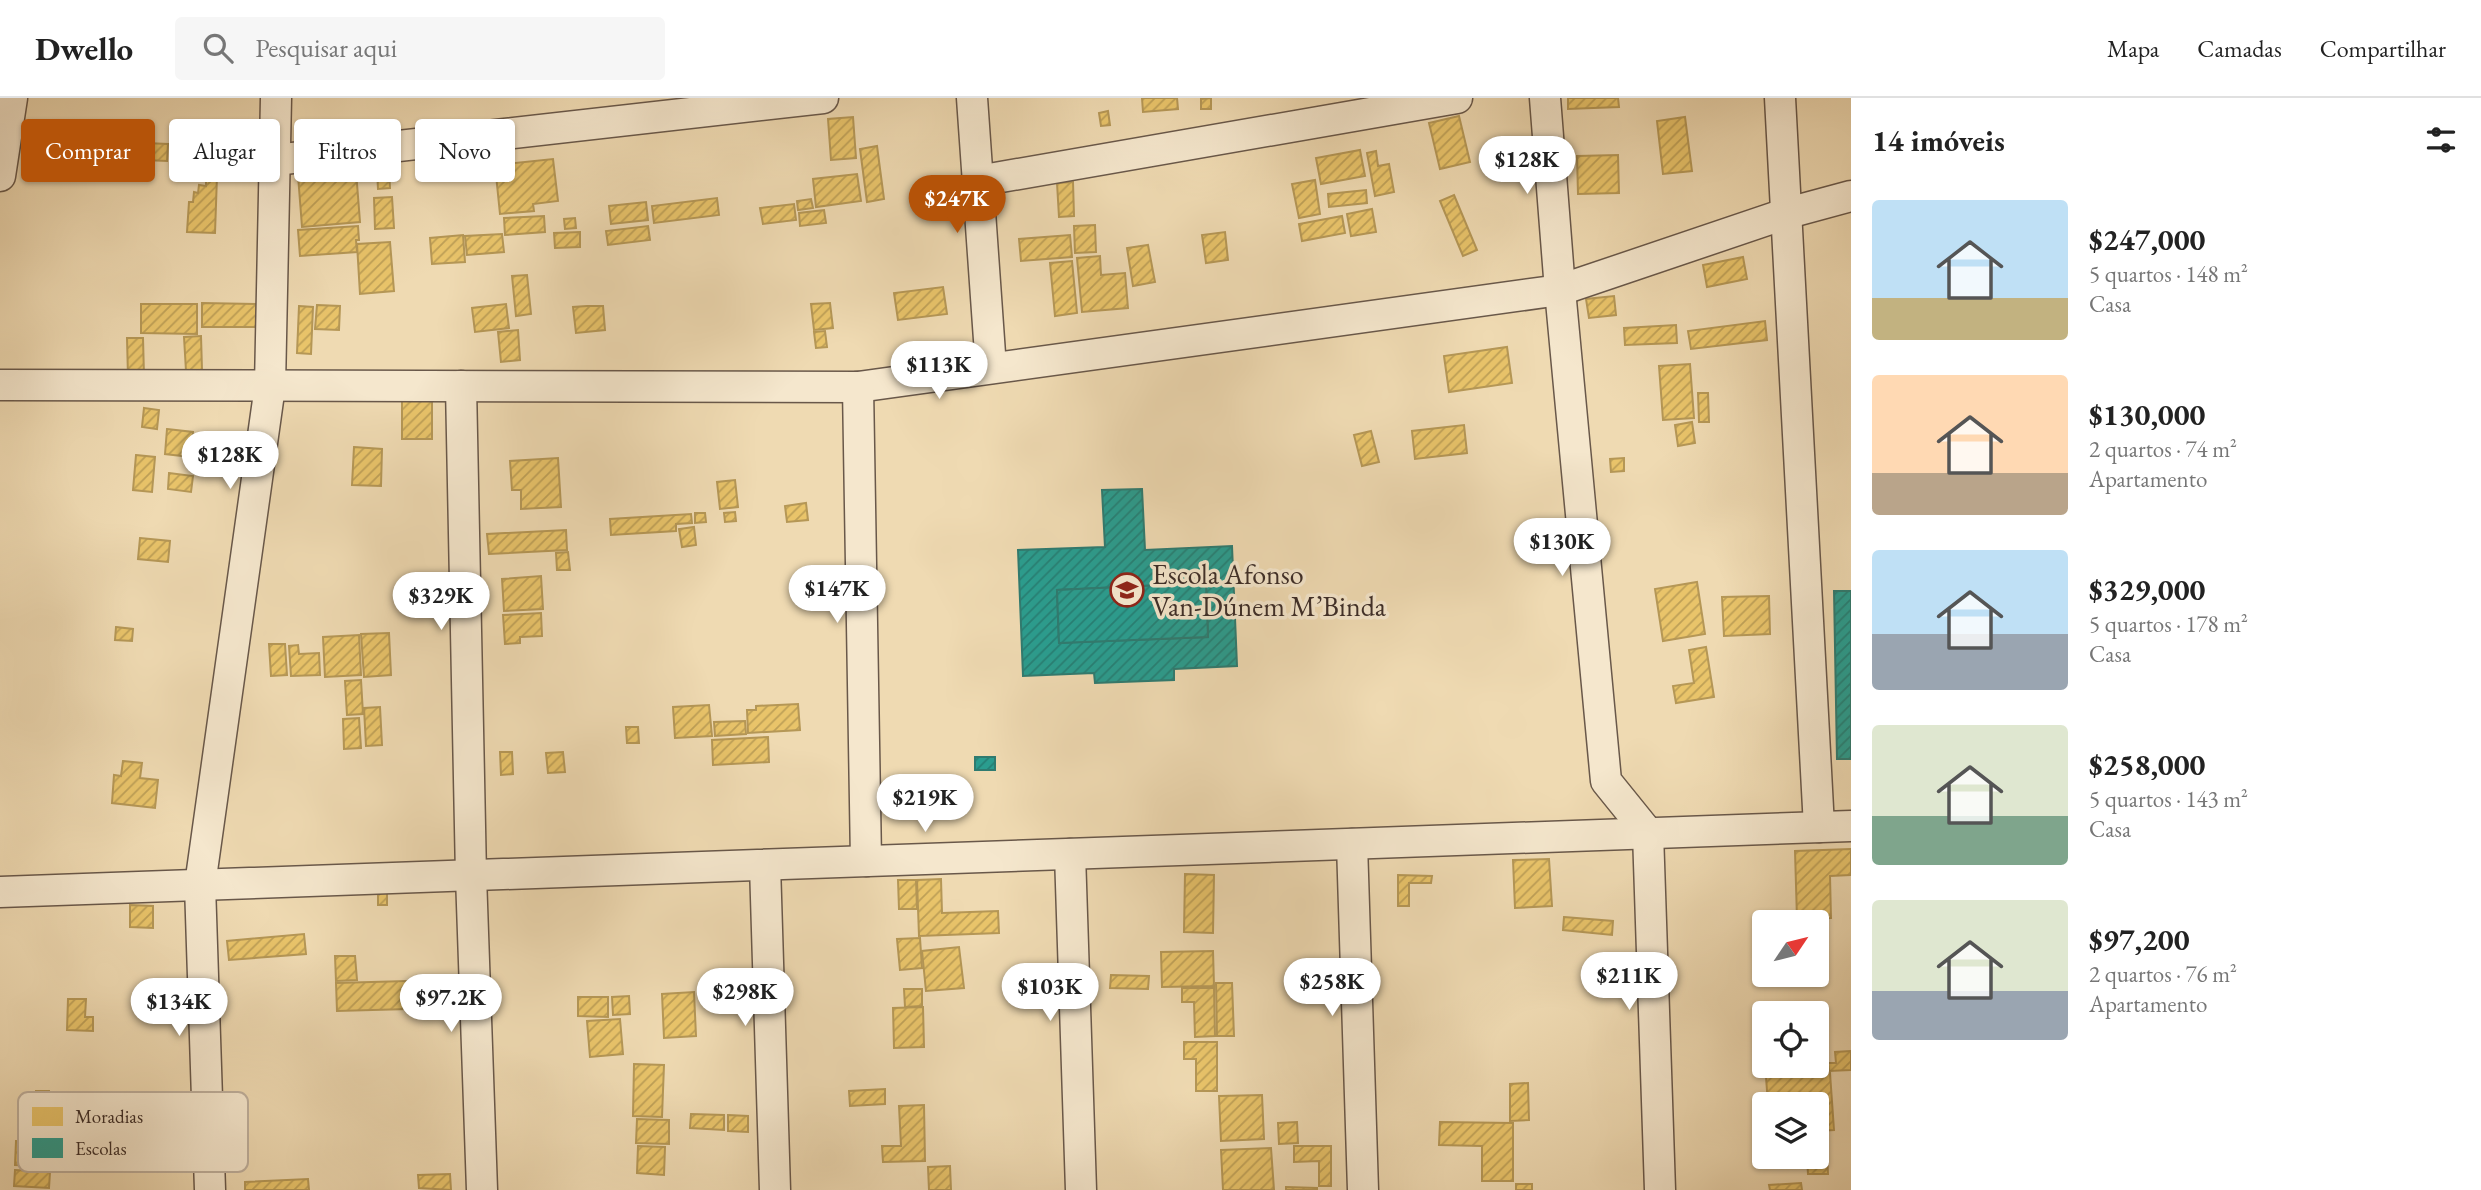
<!DOCTYPE html>
<html lang="pt">
<meta charset="utf-8">
<style>
:root{--surface:#fff;--page:#f6f6f6;--text:#222;--muted:#767676;--line:#e0e0e0;--accent:#b45309}
body{margin:0;font-family:"EB Garamond",serif;background:var(--page);color:var(--text);height:100vh;display:flex;flex-direction:column;font-size:26px;white-space:nowrap}
*{box-sizing:border-box;margin:0}
p{font-size:23px;color:var(--muted)}
.icon{flex:none;width:38px;height:38px;fill:none;stroke:currentColor;stroke-width:2;stroke-linecap:round;stroke-linejoin:round}
.map{position:relative;flex:1;overflow:hidden}
.details{display:flex;flex-direction:column;background:var(--surface);width:630px}
.details>*{flex:none}
.guide{position:absolute;left:21px;top:21px;width:665px;height:63px;display:flex;gap:14px}
.needle{width:46px;rotate:55deg}
.fabs{position:absolute;left:1752px;top:812px;display:grid;gap:14px}
.fabs a{display:grid;place-items:center;width:77px;height:77px;border-radius:7px;background:var(--surface);box-shadow:0 2px 5px #0004;font-size:35px}
.price{position:absolute;translate:-50% -60px;padding:0 16px;border-radius:24px;background:#fff;color:#222;font-size:23px;line-height:46px;filter:drop-shadow(0 2px 4px #0008)}
.price::after{content:'';position:absolute;left:50%;top:42px;width:21px;height:16px;margin-left:-10px;background:inherit;clip-path:polygon(0 0,100% 0,50% 100%)}
.price.on{background:var(--accent);color:#fff}
ul{padding:0;list-style:none}
li{display:flex;align-items:center;gap:21px;height:175px;padding:0 21px}
li span{display:grid;place-items:center;flex:none;width:196px;height:140px;border-radius:7px;color:#555}
li>.icon{margin-inline-start:auto}
span .icon{width:84px;height:84px;fill:#fffc;stroke-width:1}
li b{font-size:30px}
h2{display:flex;justify-content:space-between;align-items:center;height:84px;padding:0 21px;font-size:30px}
.chip{padding:0 24px;border-radius:7px;background:var(--surface);box-shadow:0 2px 5px #0004;font-size:24px;line-height:63px}
.chip.on{background:var(--accent);color:#fff}
header{display:flex;align-items:center;gap:42px;box-sizing:border-box;height:98px;padding:0 35px;background:var(--surface);border-bottom:2px solid var(--line)}
header strong{font-size:33px}
nav{display:flex;gap:38px;margin-inline-start:auto;font-size:24px}
.search{width:490px;height:63px;background:var(--page);display:flex;align-items:center;gap:18px;box-sizing:border-box;padding:0 24px;border-radius:7px;color:var(--muted);font-size:26px}
main{display:flex;flex:1;min-height:0}
.map>svg:first-child{display:block}
.homes{fill:url(#homes-hatch);stroke:#b59756;stroke-width:2}
.schools{fill:url(#schools-hatch);stroke:#2f7b70;stroke-width:2;fill-rule:evenodd}
.lines{fill:none;stroke-linecap:round;stroke-linejoin:round}
.street-casing{stroke:#69584a;stroke-width:33}
.street{stroke:#f5e7cd;stroke-width:30}
.labels{text-anchor:middle;dominant-baseline:central;stroke-width:7;stroke-linejoin:round;paint-order:stroke}
.poi-label{font-size:28px;fill:#3c2d28;stroke:#f5e7cd;text-anchor:start}
.key{fill:#f5e7cd;stroke:#beaf9c;stroke-width:2}
.key-label{font-size:19px;fill:#3c2d28}
</style>
<header>
<strong>Dwello</strong>
<div class="search"><svg class="icon" aria-label="search" viewBox="0 0 24 24"><circle cx="10" cy="10" r="6"/><path d="M15 15l6 6"/></svg>Pesquisar aqui</div>
<nav><a>Mapa</a><a>Camadas</a><a>Compartilhar</a></nav>
</header>
<main>
<div class="map">
<svg width="1851" height="1092" viewBox="0 0 1851 1092">
<defs>
<pattern id="homes-hatch" width="6" height="6" patternUnits="userSpaceOnUse" patternTransform="scale(1.75)"><rect width="6" height="6" fill="#e9c46a"/><path d="M-1 1l2-2M0 6l6-6M5 7l2-2" fill="none" stroke="#bea057"/></pattern>
<pattern id="schools-hatch" width="6" height="6" patternUnits="userSpaceOnUse" patternTransform="scale(1.75)"><rect width="6" height="6" fill="#2a9d8f"/><path d="M-1 1l2-2M0 6l6-6M5 7l2-2" fill="none" stroke="#258075"/></pattern>
</defs>
<rect width="100%" height="100%" fill="#efdab2"/>
<filter id="stains"><feTurbulence type="fractalNoise" baseFrequency=".00286" numOctaves="4"/><feColorMatrix values="0 0 0 0 .2 0 0 0 0 .09 0 0 0 0 .02 0 0 0 .5 -.17"/></filter>
<radialGradient id="worn" r=".72"><stop offset=".6" stop-color="#630" stop-opacity="0"/><stop offset="1" stop-color="#630" stop-opacity=".3"/></radialGradient>
<g class="homes">
<polygon points="1142,0 1177,0 1178,11 1143,14"/>
<polygon points="1211,0 1211,11 1201,11 1201,1"/>
<polygon points="1568,0 1618,0 1619,9 1568,11"/>
<polygon points="1108,13 1110,27 1101,28 1099,15"/>
<polygon points="1459,18 1470,64 1440,71 1429,25"/>
<polygon points="853,19 856,60 831,62 828,21"/>
<polygon points="1685,19 1692,73 1663,76 1657,23"/>
<polygon points="145,45 168,46 167,63 145,62"/>
<polygon points="877,48 884,101 867,104 860,51"/>
<polygon points="1360,52 1365,78 1321,86 1316,60"/>
<polygon points="1376,53 1378,68 1389,66 1394,94 1375,98 1367,55"/>
<polygon points="216,54 226,55 225,72 215,71"/>
<polygon points="1618,57 1619,95 1578,96 1577,58"/>
<polygon points="553,61 558,103 533,106 534,113 500,116 495,67"/>
<polygon points="375,70 375,78 360,79 359,71"/>
<polygon points="389,70 390,90 378,91 377,71"/>
<polygon points="356,73 360,124 302,129 298,77"/>
<polygon points="857,76 861,103 816,109 813,81"/>
<polygon points="210,78 217,78 215,135 187,134 189,104 193,104 194,94 198,95 199,87 206,88 206,83 209,83"/>
<polygon points="1315,82 1320,116 1299,120 1292,86"/>
<polygon points="1073,84 1074,118 1059,119 1057,85"/>
<polygon points="1366,92 1367,105 1329,109 1328,96"/>
<polygon points="1454,97 1477,152 1463,158 1440,103"/>
<polygon points="392,99 394,130 375,131 374,100"/>
<polygon points="717,100 719,117 654,125 652,108"/>
<polygon points="811,101 813,110 798,112 797,103"/>
<polygon points="646,104 648,122 611,126 609,108"/>
<polygon points="794,106 796,122 763,126 760,110"/>
<polygon points="1372,111 1376,134 1351,138 1347,116"/>
<polygon points="824,112 826,125 800,128 799,115"/>
<polygon points="544,118 545,134 505,137 504,120"/>
<polygon points="1342,118 1345,135 1302,143 1299,126"/>
<polygon points="575,120 576,130 565,131 564,121"/>
<polygon points="1095,127 1096,154 1075,155 1074,128"/>
<polygon points="358,128 359,142 356,142 357,154 300,158 298,132"/>
<polygon points="648,128 650,142 608,147 606,133"/>
<polygon points="580,134 580,149 555,150 554,135"/>
<polygon points="1225,134 1228,162 1206,165 1202,137"/>
<polygon points="502,136 504,154 467,157 465,138"/>
<polygon points="463,137 465,164 432,166 430,140"/>
<polygon points="1070,137 1072,159 1021,163 1019,141"/>
<polygon points="390,144 394,193 360,196 357,146"/>
<polygon points="1148,147 1155,184 1133,188 1127,150"/>
<polygon points="1100,158 1101,177 1125,175 1128,210 1082,214 1077,160"/>
<polygon points="1743,159 1747,181 1707,189 1703,167"/>
<polygon points="1072,163 1077,215 1055,218 1050,165"/>
<polygon points="527,177 531,216 516,218 512,178"/>
<polygon points="943,189 947,216 898,222 894,195"/>
<polygon points="1614,198 1616,217 1589,220 1586,201"/>
<polygon points="202,205 258,206 257,229 202,229"/>
<polygon points="830,205 833,230 814,232 811,206"/>
<polygon points="141,206 197,206 197,236 141,235"/>
<polygon points="506,206 509,230 475,234 472,210"/>
<polygon points="317,207 340,208 339,232 315,231"/>
<polygon points="299,208 313,209 311,256 297,255"/>
<polygon points="587,208 603,208 605,232 576,235 573,209"/>
<polygon points="1765,223 1767,242 1691,251 1688,233"/>
<polygon points="1676,227 1677,245 1625,247 1624,230"/>
<polygon points="518,232 520,262 501,264 498,234"/>
<polygon points="825,233 827,249 816,250 814,234"/>
<polygon points="201,238 202,272 186,273 184,239"/>
<polygon points="127,240 143,240 144,278 128,279"/>
<polygon points="1507,249 1512,285 1449,294 1444,258"/>
<polygon points="1690,266 1694,320 1663,322 1659,268"/>
<polygon points="1698,295 1708,295 1709,324 1699,324"/>
<polygon points="402,299 432,300 432,341 402,341"/>
<polygon points="144,310 159,312 157,331 142,329"/>
<polygon points="1692,324 1695,345 1678,348 1675,327"/>
<polygon points="1464,327 1467,355 1415,361 1412,333"/>
<polygon points="167,331 193,334 190,359 165,356"/>
<polygon points="1371,333 1379,364 1362,368 1354,337"/>
<polygon points="354,349 382,351 381,388 352,387"/>
<polygon points="136,357 155,359 152,394 133,392"/>
<polygon points="558,360 561,409 521,411 521,392 512,392 510,363"/>
<polygon points="1624,360 1624,373 1611,374 1610,361"/>
<polygon points="169,375 193,378 191,394 168,391"/>
<polygon points="735,382 738,409 720,411 717,384"/>
<polygon points="806,405 808,422 787,424 785,408"/>
<polygon points="735,414 736,423 725,424 724,415"/>
<polygon points="695,415 705,415 706,424 695,425"/>
<polygon points="691,416 692,425 676,426 676,433 611,437 610,421"/>
<polygon points="694,429 696,447 682,449 679,431"/>
<polygon points="566,432 567,452 489,456 487,436"/>
<polygon points="140,440 170,443 168,464 138,461"/>
<polygon points="568,454 570,472 557,472 556,455"/>
<polygon points="541,478 543,511 504,513 502,481"/>
<polygon points="1697,484 1705,536 1663,543 1655,491"/>
<polygon points="1769,498 1770,536 1724,538 1722,499"/>
<polygon points="541,515 542,538 520,539 520,545 505,546 503,517"/>
<polygon points="116,529 133,531 132,543 115,542"/>
<polygon points="389,535 391,577 364,579 361,536"/>
<polygon points="359,537 361,577 325,579 323,539"/>
<polygon points="269,546 285,546 287,577 271,578"/>
<polygon points="298,547 299,556 319,555 320,577 291,578 289,548"/>
<polygon points="1706,549 1714,599 1676,605 1673,588 1694,585 1689,552"/>
<polygon points="361,582 363,616 347,617 345,583"/>
<polygon points="798,606 800,632 748,635 747,612 756,612 756,608"/>
<polygon points="709,607 712,638 675,640 673,609"/>
<polygon points="380,609 382,647 366,648 364,610"/>
<polygon points="359,620 361,650 344,651 343,621"/>
<polygon points="745,623 746,636 715,638 714,624"/>
<polygon points="626,629 638,629 639,645 627,645"/>
<polygon points="768,639 769,664 713,667 712,642"/>
<polygon points="500,654 512,654 513,676 501,677"/>
<polygon points="563,654 565,674 548,675 546,655"/>
<polygon points="123,663 142,665 140,680 158,682 155,710 112,705 114,677 121,678"/>
<polygon points="1851,751 1851,777 1830,778 1831,820 1797,821 1795,753"/>
<polygon points="1549,761 1552,808 1515,810 1513,762"/>
<polygon points="1185,776 1214,777 1213,835 1184,834"/>
<polygon points="1398,777 1432,778 1431,785 1409,785 1409,808 1398,808"/>
<polygon points="941,781 942,815 998,813 999,835 919,838 917,782"/>
<polygon points="898,782 916,782 917,811 899,811"/>
<rect x="378" y="792" width="9" height="15"/>
<polygon points="130,807 153,808 153,830 130,829"/>
<polygon points="1564,819 1613,823 1612,837 1563,832"/>
<polygon points="304,836 306,856 229,862 227,843"/>
<polygon points="920,840 922,870 900,872 897,841"/>
<polygon points="959,849 964,890 926,893 922,853"/>
<polygon points="1213,853 1214,888 1162,889 1161,854"/>
<polygon points="335,858 355,858 357,882 336,883"/>
<polygon points="1111,877 1149,878 1148,891 1110,890"/>
<polygon points="443,882 445,910 337,913 336,885"/>
<polygon points="1216,885 1232,885 1234,938 1217,938"/>
<polygon points="1182,890 1214,890 1215,938 1195,939 1194,904 1182,904"/>
<polygon points="904,891 922,891 922,908 905,909"/>
<polygon points="694,894 696,938 664,940 662,896"/>
<polygon points="629,898 630,916 613,917 612,899"/>
<polygon points="578,899 608,899 608,919 578,918"/>
<polygon points="68,901 86,901 85,919 93,919 93,933 67,932"/>
<polygon points="923,909 924,949 894,950 893,910"/>
<polygon points="620,921 623,956 590,959 587,923"/>
<polygon points="1184,944 1217,944 1217,993 1196,993 1196,961 1184,961"/>
<polygon points="1851,953 1851,972 1829,973 1828,965 1836,965 1835,954"/>
<polygon points="634,966 664,967 662,1019 633,1018"/>
<polygon points="1770,968 1801,968 1801,975 1771,975"/>
<polygon points="1830,975 1834,1032 1816,1033 1816,1006 1768,1006 1766,979"/>
<polygon points="1528,985 1529,1022 1510,1023 1510,986"/>
<polygon points="885,991 885,1006 850,1008 849,993"/>
<rect x="36" y="993" width="13" height="16"/>
<polygon points="1262,997 1264,1041 1221,1043 1219,998"/>
<polygon points="924,1007 925,1063 883,1064 882,1048 901,1048 899,1008"/>
<polygon points="691,1016 724,1017 724,1032 690,1030"/>
<polygon points="728,1017 748,1018 748,1034 728,1033"/>
<polygon points="1764,1019 1764,1037 1759,1037 1758,1020"/>
<polygon points="637,1021 669,1022 669,1046 636,1045"/>
<polygon points="1297,1024 1298,1045 1279,1046 1278,1025"/>
<polygon points="1440,1024 1513,1025 1513,1083 1482,1083 1482,1048 1439,1047"/>
<polygon points="1826,1035 1828,1076 1808,1076 1807,1059 1816,1059 1816,1036"/>
<polygon points="16,1043 61,1045 60,1069 15,1067"/>
<polygon points="638,1048 665,1049 664,1077 637,1075"/>
<polygon points="1294,1048 1331,1048 1331,1088 1319,1088 1319,1063 1294,1064"/>
<polygon points="1271,1050 1274,1092 1223,1092 1221,1052"/>
<polygon points="950,1068 951,1092 929,1092 928,1069"/>
<polygon points="15,1072 50,1074 49,1090 14,1088"/>
<polygon points="450,1076 451,1092 419,1090 418,1077"/>
<polygon points="308,1081 309,1092 245,1092 245,1084"/>
<polygon points="1801,1085 1802,1092 1770,1092 1769,1087"/>
<rect x="1516" y="1086" width="16" height="6"/>
<polygon points="1286,1089 1317,1090 1317,1092 1286,1092"/>
</g>
<g class="schools">
<path d="M 1142,391 L 1145,452 L 1232,448 L 1237,568 L 1174,571 L 1174,582 L 1095,585 L 1094,575 L 1023,578 L 1018,452 L 1105,449 L 1102,392 ZM 1206,485 L 1208,539 L 1059,545 L 1057,492 Z"/>
<polygon points="1206,485 1208,539 1059,545 1057,492"/>
<polygon points="1834,493 1851,493 1851,661 1837,661"/>
<rect x="975" y="659" width="20" height="13"/>
</g>
<g class="lines">
<defs>
<g id="street">
<polyline points="972,0 991,270"/>
<polyline points="1545,0 1560,192 1606,683 1648,735 1660,1092"/>
<polyline points="1780,0 1819,729"/>
<polyline points="275,62 823,0"/>
<polyline points="0,78 12,0"/>
<polyline points="978,83 1457,0"/>
<polyline points="0,287 858,289 1560,192 1788,115 1851,98"/>
<polyline points="461,288 471,778 482,1092"/>
<polyline points="858,289 866,763"/>
<polyline points="1352,746 1363,1092"/>
<polyline points="1070,756 1081,1092"/>
<polyline points="765,767 775,1092"/>
<polyline points="0,794 1851,728"/>
<polyline points="210,1092 200,787 270,288 276,0"/>
</g>
</defs>
<use href="#street" class="street-casing"/>
<use href="#street" class="street"/>
</g>
<defs>
<symbol id="school-ring" viewBox="-11 -11 22 22"><circle r="9.5" fill="#f5e7cd" stroke="#8f2418" stroke-width="1.5"/><path d="M0-5L7-2L0 1L-7-2ZM-4 1L0 2.5L4 1V4Q0 6-4 4Z" fill="#8f2418"/></symbol>
</defs>
<g fill-rule="evenodd">
<use href="#school-ring" x="1108" y="473" width="38" height="38"/>
</g>
<g class="labels">
<g class="poi-label">
<text x="1152" y="476">Escola Afonso<tspan x="1152" dy="32">Van-Dúnem M’Binda</tspan></text>
</g>
</g>
<rect x="18" y="994" width="230" height="80" rx="10" class="key"/>
<rect x="32" y="1009" width="31" height="19" fill="#e9c46a"/>
<rect x="32" y="1040" width="31" height="20" fill="#2a9d8f"/>
<g class="key-label">
<text x="75" y="1025">Moradias</text>
<text x="75" y="1057">Escolas</text>
</g>
<rect width="100%" height="100%" filter="url(#stains)"/>
<rect width="100%" height="100%" fill="url(#worn)"/>
</svg>
<div class="fabs">
<a><svg class="needle" viewBox="-14 -14 28 28"><path d="M0-13l5 13h-10z" fill="#e53935"/><path d="M0 13l5-13h-10z" fill="#767676"/></svg></a>
<a><svg class="icon" aria-label="locate" viewBox="0 0 24 24"><circle cx="12" cy="12" r="6"/><path d="M12 2v4M12 18v4M2 12h4M18 12h4"/></svg></a>
<a><svg class="icon" aria-label="layers" viewBox="0 0 24 24"><path d="M12 4l9 5-9 5-9-5zM3 14l9 5 9-5"/></svg></a>
</div>
<b class="price" style="left:1527px;top:98px">$128K</b>
<b class="price on" style="left:957px;top:137px">$247K</b>
<b class="price" style="left:939px;top:303px">$113K</b>
<b class="price" style="left:230px;top:393px">$128K</b>
<b class="price" style="left:1562px;top:480px">$130K</b>
<b class="price" style="left:837px;top:527px">$147K</b>
<b class="price" style="left:441px;top:534px">$329K</b>
<b class="price" style="left:925px;top:736px">$219K</b>
<b class="price" style="left:1629px;top:914px">$211K</b>
<b class="price" style="left:1332px;top:920px">$258K</b>
<b class="price" style="left:1050px;top:925px">$103K</b>
<b class="price" style="left:745px;top:930px">$298K</b>
<b class="price" style="left:451px;top:936px">$97.2K</b>
<b class="price" style="left:179px;top:940px">$134K</b>
<div class="guide">
<a class="chip on">Comprar</a>
<a class="chip">Alugar</a>
<a class="chip">Filtros</a>
<a class="chip">Novo</a>
</div>
</div>
<section class="details">
<h2>14 imóveis<svg class="icon" aria-label="filters" viewBox="0 0 24 24"><path d="M4 7h16M4 17h16"/><circle cx="9" cy="7" r="2"/><circle cx="15" cy="17" r="2"/></svg></h2>
<ul>
<li><span style="background:linear-gradient(#bfe0f5 70%,#c2b280 0)"><svg class="icon" aria-label="home" viewBox="0 0 24 24"><path d="M3 11l9-7 9 7M6 9v11h12V9"/></svg></span><div><b>$247,000</b><p>5 quartos · 148 m²</p><p>Casa</p></div></li>
<li><span style="background:linear-gradient(#ffd9b3 70%,#b9a48a 0)"><svg class="icon" aria-label="home" viewBox="0 0 24 24"><path d="M3 11l9-7 9 7M6 9v11h12V9"/></svg></span><div><b>$130,000</b><p>2 quartos · 74 m²</p><p>Apartamento</p></div></li>
<li><span style="background:linear-gradient(#bfe0f5 60%,#9aa5b1 0)"><svg class="icon" aria-label="home" viewBox="0 0 24 24"><path d="M3 11l9-7 9 7M6 9v11h12V9"/></svg></span><div><b>$329,000</b><p>5 quartos · 178 m²</p><p>Casa</p></div></li>
<li><span style="background:linear-gradient(#dfe7d0 65%,#7fa58c 0)"><svg class="icon" aria-label="home" viewBox="0 0 24 24"><path d="M3 11l9-7 9 7M6 9v11h12V9"/></svg></span><div><b>$258,000</b><p>5 quartos · 143 m²</p><p>Casa</p></div></li>
<li><span style="background:linear-gradient(#dfe7d0 65%,#9aa5b1 0)"><svg class="icon" aria-label="home" viewBox="0 0 24 24"><path d="M3 11l9-7 9 7M6 9v11h12V9"/></svg></span><div><b>$97,200</b><p>2 quartos · 76 m²</p><p>Apartamento</p></div></li>
</ul>
</section>
</main>
